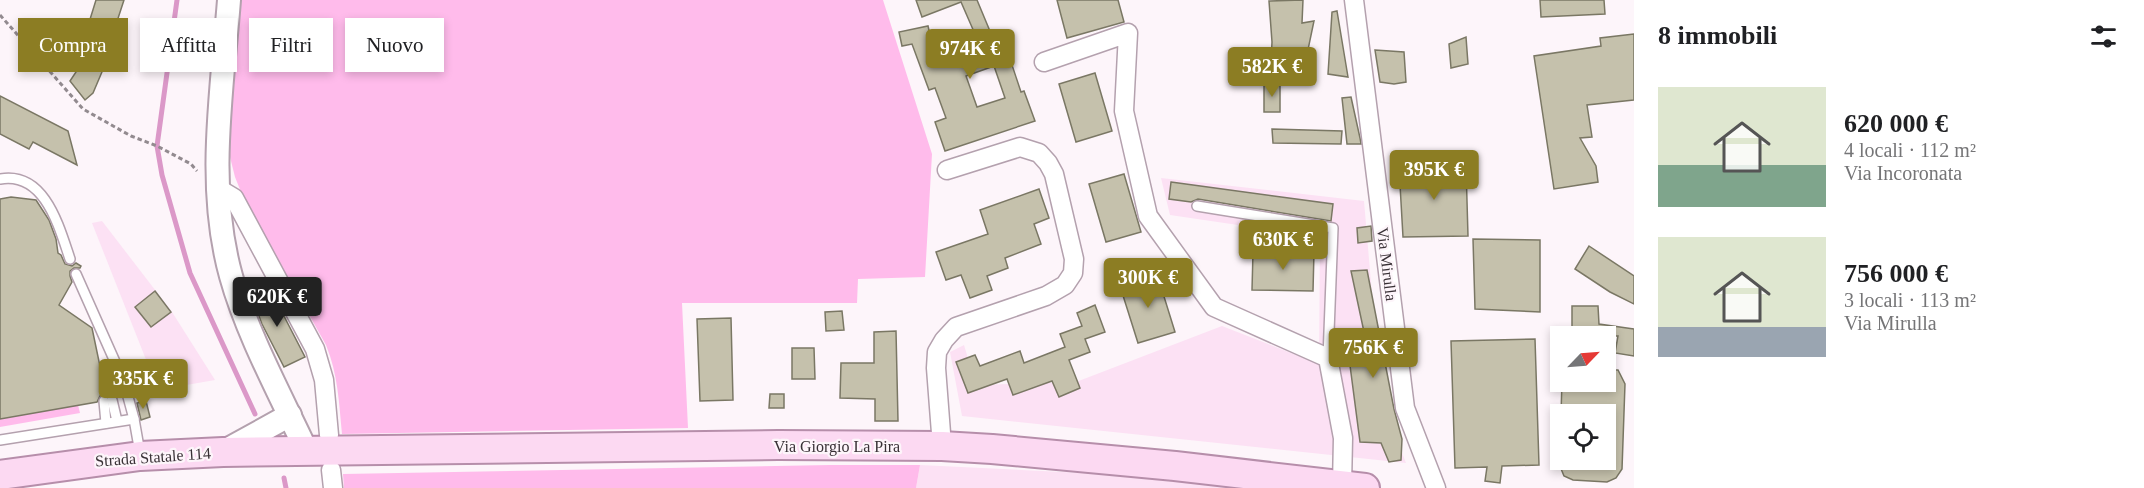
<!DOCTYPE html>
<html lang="it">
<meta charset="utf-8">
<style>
:root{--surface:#fff;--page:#f6f6f6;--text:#202124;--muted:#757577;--accent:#8c7d23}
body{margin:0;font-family:Georgia,serif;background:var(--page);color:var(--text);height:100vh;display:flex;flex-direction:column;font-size:22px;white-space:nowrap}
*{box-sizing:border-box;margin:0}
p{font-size:20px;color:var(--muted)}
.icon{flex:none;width:33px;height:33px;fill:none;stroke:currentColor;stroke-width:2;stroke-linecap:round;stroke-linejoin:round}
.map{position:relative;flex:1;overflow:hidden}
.panel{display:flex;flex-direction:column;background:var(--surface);width:510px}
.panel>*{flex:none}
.guide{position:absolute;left:18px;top:18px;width:570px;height:54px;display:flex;gap:12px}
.needle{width:39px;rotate:65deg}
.fabs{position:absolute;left:1550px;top:326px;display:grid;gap:12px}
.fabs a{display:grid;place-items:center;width:66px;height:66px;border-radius:0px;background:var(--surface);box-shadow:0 3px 9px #0003;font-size:30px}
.price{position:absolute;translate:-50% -51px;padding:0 14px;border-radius:6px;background:var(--accent);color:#fff;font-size:20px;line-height:39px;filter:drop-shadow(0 2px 3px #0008)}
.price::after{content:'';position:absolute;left:50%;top:36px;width:18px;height:14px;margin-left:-9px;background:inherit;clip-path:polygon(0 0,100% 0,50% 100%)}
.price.selected{background:#222;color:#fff}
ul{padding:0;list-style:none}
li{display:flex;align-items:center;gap:18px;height:150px;padding:0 24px}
li span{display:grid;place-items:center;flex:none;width:168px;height:120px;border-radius:0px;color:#555}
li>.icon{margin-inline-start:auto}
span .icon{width:72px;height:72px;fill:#fffc;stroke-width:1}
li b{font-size:26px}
h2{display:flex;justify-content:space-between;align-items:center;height:72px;padding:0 24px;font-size:26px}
.pill{padding:0 21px;border-radius:0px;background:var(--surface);box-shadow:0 3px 9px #0003;font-size:21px;line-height:54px}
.pill.selected{background:var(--accent);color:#fff}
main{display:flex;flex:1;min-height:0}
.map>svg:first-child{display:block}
.built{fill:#fce1f4}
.green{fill:#ffbbeb}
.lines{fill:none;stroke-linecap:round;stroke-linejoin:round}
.stream{stroke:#db98c8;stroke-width:5}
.building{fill:#c5c1ac;stroke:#7a7764;stroke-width:1.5;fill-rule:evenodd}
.service-casing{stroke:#b4a1ae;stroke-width:12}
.minor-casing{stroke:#b4a1ae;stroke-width:21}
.tertiary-casing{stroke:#b4a1ae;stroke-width:26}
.primary-casing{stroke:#b68eaa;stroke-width:32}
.path{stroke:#928a8f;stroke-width:3;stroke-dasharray:4.5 3;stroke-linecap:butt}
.service{stroke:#fff;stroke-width:9}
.minor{stroke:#fff;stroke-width:18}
.tertiary{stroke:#fff;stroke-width:22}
.primary{stroke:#fcd9f2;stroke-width:28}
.labels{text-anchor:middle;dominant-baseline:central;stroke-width:4.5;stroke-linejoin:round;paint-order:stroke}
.street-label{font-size:16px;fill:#393136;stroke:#fdf5fa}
</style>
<main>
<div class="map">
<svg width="1634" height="488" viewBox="0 0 1634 488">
<rect width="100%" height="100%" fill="#fdf5fa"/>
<g class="built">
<polygon points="1161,178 1364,201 1381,399 1406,463 962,416 950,352 964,345 976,385 1076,382 1222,326 1319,364 1320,237 1170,215"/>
<polygon points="102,221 172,312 215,380 158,390 92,223"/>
<polygon points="920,465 1147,476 1246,488 916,488"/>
</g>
<g class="green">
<path d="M 237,0 L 883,0 L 932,154 L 925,277 L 858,279 L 857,303 L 682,303 L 688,428 L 342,434 C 339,403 338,374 326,345 L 243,197 L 235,177 L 230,157 L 228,128 Z"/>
<polygon points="78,405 80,413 0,427 0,419"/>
<polygon points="830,465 920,465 916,488 344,488 343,474"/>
</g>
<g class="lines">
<g class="stream">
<polyline points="177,0 157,146 162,175 190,273 255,414"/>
<polyline points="284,478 286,488"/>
</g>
</g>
<g class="building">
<polygon points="96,0 124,0 107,52 110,53 93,93 85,100 70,81 82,63 77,59 90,30 87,29"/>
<path d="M 916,0 L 977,0 L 992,36 L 1001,32 L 1021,92 L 1024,91 L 1035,121 L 945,151 L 935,122 L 946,118 L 935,88 L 929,90 L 912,44 L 902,46 L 899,32 L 928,26 L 935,57 L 978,41 L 961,2 L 922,17 ZM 994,66 L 1005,98 L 977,107 L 966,76 Z"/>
<polygon points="1057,0 1118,0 1124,22 1067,38"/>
<polygon points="1303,0 1302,23 1314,21 1305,64 1271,61 1272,42 1269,1"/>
<polygon points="1540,0 1604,0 1605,14 1541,17"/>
<polygon points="1337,11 1348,77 1328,74 1332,12"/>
<polygon points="1634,34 1634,100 1587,105 1592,137 1580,138 1596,166 1598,182 1554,189 1534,56 1601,46 1600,38"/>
<polygon points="1466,37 1468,64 1451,68 1449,44"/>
<polygon points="1375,50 1404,52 1406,82 1394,84 1380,82"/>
<polygon points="1095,73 1112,131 1076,142 1059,84"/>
<rect x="1264" y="85" width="16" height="27"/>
<polygon points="0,96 68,131 77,165 33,142 29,149 0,134"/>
<polygon points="1351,97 1360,138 1361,144 1347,144 1342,98"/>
<polygon points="1272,129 1342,131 1341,144 1273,143"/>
<polygon points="1466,166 1468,236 1403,237 1399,167"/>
<polygon points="1124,174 1141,232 1106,242 1089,184"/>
<polygon points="1171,182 1333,204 1331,221 1198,199 1191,202 1169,199"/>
<polygon points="1039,189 1049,218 1034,224 1041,244 1005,258 1008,268 987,276 992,290 970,298 961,275 946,280 936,252 988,234 980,210"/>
<polygon points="11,197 36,200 49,220 56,239 58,253 61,255 65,264 72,266 76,263 81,266 80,268 74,268 70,271 70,276 72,282 59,305 92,328 106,395 100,396 97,402 0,419 0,199"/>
<polygon points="1371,226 1372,241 1358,243 1357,228"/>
<polygon points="1473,239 1540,240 1540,312 1475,309"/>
<polygon points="1589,246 1634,276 1634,304 1610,292 1575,269"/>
<polygon points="1253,252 1314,252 1313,291 1252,290"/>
<polygon points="1367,270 1394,409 1402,439 1401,460 1389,462 1381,443 1360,442 1348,350 1367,346 1351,271"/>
<polygon points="1157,274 1175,332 1138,343 1120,286"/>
<polygon points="269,287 305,357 284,367 262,324 251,295"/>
<polygon points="155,291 171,312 151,327 135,307"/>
<polygon points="1095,305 1105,332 1085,339 1090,352 1069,360 1080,388 1059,397 1052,381 1013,395 1007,379 968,393 956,362 975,355 980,366 1020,351 1024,363 1065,347 1060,334 1082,326 1077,313"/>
<polygon points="1572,306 1598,306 1599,324 1634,329 1634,356 1615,353 1618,336 1572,336"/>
<polygon points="842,311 844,330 826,331 825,312"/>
<polygon points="731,318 733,400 700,401 697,319"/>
<polygon points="896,331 898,421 875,421 875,399 840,398 841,363 874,363 874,332"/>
<polygon points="1535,339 1539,465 1502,466 1500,483 1485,481 1487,467 1455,468 1451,341"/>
<polygon points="792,348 814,348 815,379 792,379"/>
<polygon points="1605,370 1618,370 1625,384 1622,469 1616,478 1607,482 1573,480 1564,476 1557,459 1605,459 1605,414 1561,414 1562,381 1605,381"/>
<polygon points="770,394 784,394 784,408 769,408"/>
<polygon points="146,401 150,417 141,420 137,403"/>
</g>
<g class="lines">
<defs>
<g id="service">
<path d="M 0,179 C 45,171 59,227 70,259"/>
<polyline points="1197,206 1333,228 1328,358"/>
<polyline points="76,274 124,382 134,419 140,453"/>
<polyline points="112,400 117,421"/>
<polyline points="104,401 106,423"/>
<polyline points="0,440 134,419"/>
</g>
<g id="minor">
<polyline points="1354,0 1405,408 1436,488"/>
<polyline points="1044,62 1128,33 1124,111 1148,216 1214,307 1328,358 1343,438 1342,485"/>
<polyline points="219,189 234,198 315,349 324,380 329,435"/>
<polyline points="942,446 936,368 937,352 944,340 956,327 1046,296 1065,285 1073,273 1074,259 1054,174 1048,163 1039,153 1020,147 947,170"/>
<polyline points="331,470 333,488"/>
</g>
<g id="tertiary">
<path d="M 229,0 C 222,91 206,187 231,276 C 247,334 281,396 307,452"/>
<polyline points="223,452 290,415"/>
</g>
<polyline id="primary" points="0,475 140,456 223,452 778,445 942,446 992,449 1175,466 1365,488"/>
</defs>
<use href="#service" class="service-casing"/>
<use href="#minor" class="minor-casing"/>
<use href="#tertiary" class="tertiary-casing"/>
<use href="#primary" class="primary-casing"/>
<polyline class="path" points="0,15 83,109 131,136 157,146 191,164 197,171"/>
<use href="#service" class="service"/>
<use href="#minor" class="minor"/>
<use href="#tertiary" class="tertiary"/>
<use href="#primary" class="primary"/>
</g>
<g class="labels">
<g class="street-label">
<text transform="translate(1387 264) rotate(83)">Via Mirulla</text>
<text x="837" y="446">Via Giorgio La Pira</text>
<text transform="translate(153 457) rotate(-4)">Strada Statale 114</text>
</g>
</g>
</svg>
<div class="fabs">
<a><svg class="needle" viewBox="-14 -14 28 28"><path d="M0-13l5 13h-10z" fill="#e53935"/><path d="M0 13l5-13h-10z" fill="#757577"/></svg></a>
<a><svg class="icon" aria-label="locate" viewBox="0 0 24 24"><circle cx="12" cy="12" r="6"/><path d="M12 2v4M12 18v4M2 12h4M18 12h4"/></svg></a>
</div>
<b class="price" style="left:970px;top:80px">974K €</b>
<b class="price" style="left:1272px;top:98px">582K €</b>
<b class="price" style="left:1434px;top:201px">395K €</b>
<b class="price" style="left:1283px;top:271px">630K €</b>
<b class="price" style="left:1148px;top:309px">300K €</b>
<b class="price selected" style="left:277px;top:328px">620K €</b>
<b class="price" style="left:1373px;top:379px">756K €</b>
<b class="price" style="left:143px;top:410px">335K €</b>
<div class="guide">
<a class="pill selected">Compra</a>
<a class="pill">Affitta</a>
<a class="pill">Filtri</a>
<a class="pill">Nuovo</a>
</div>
</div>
<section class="panel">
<h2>8 immobili<svg class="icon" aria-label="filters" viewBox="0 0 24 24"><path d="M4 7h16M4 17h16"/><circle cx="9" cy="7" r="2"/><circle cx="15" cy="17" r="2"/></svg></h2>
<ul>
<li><span style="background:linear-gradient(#dfe7d0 65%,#7fa58c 0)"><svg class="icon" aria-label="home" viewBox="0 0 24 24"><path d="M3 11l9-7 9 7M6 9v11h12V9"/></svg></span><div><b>620 000 €</b><p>4 locali · 112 m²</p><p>Via Incoronata</p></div></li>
<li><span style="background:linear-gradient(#dfe7d0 75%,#9aa5b1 0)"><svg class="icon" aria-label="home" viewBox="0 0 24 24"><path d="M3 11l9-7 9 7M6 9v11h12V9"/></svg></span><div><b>756 000 €</b><p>3 locali · 113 m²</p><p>Via Mirulla</p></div></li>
</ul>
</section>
</main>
